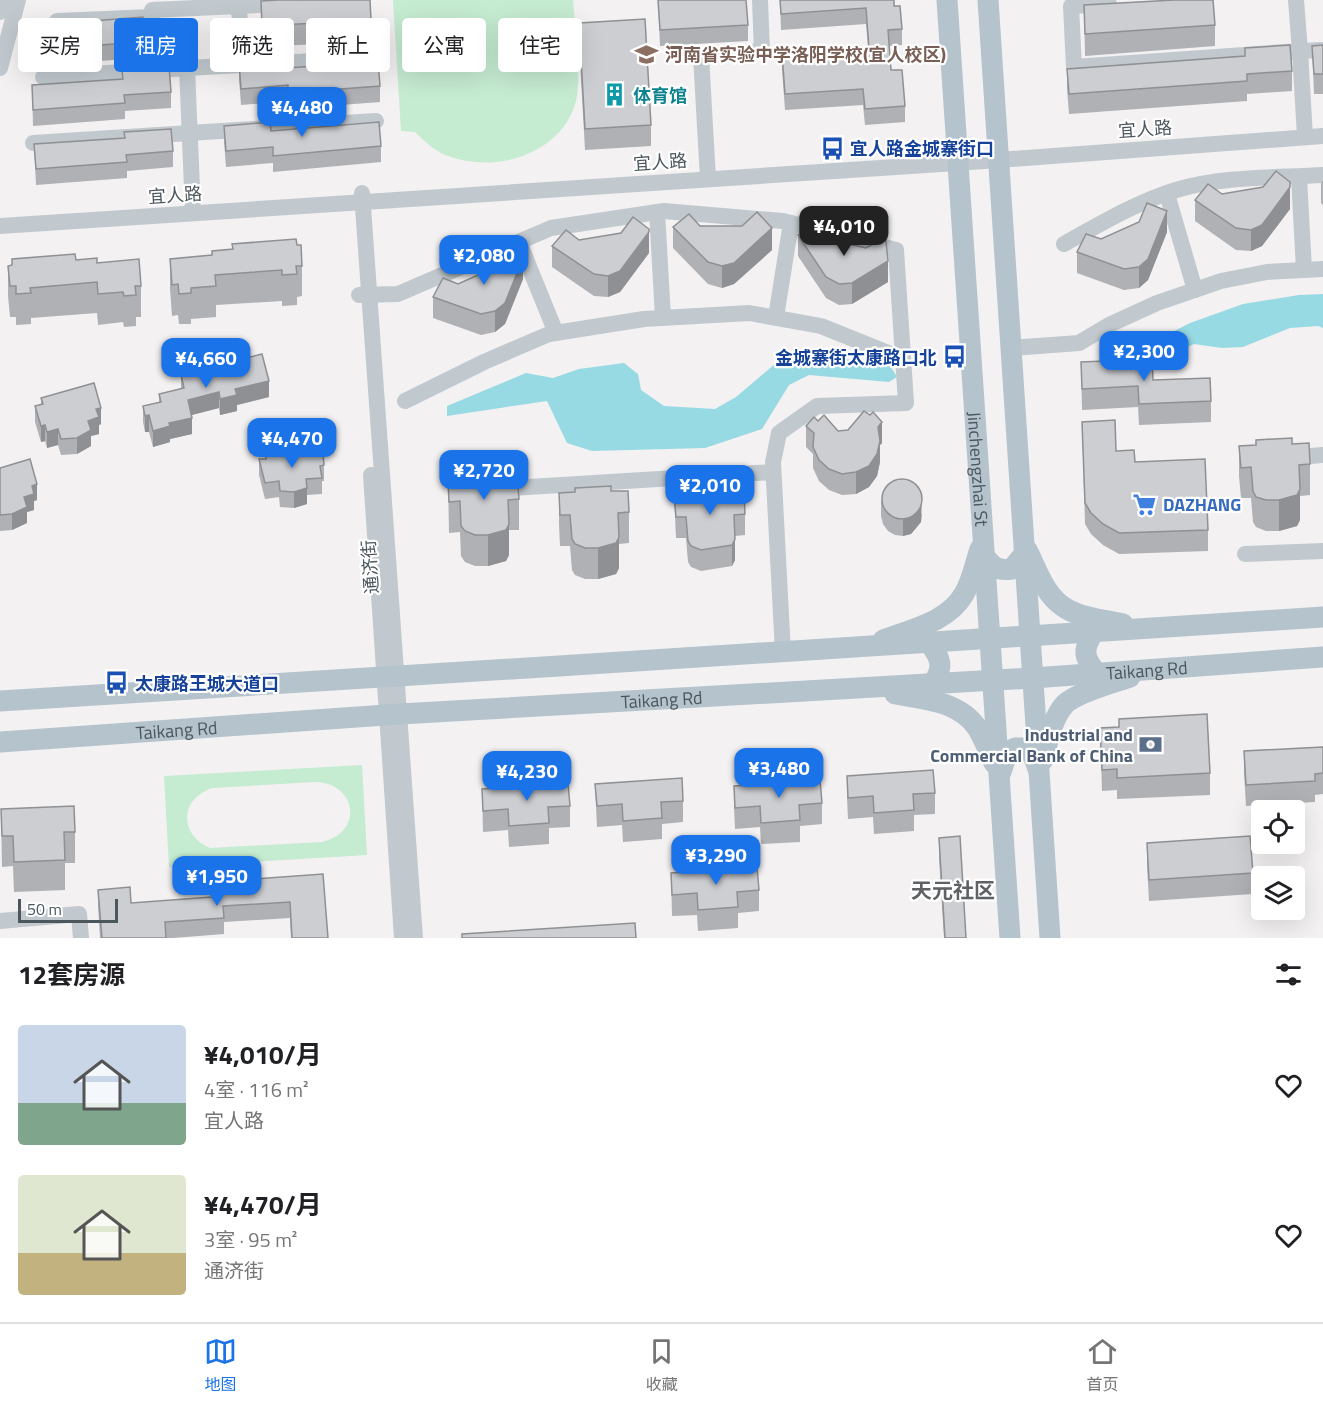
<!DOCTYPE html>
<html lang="zh">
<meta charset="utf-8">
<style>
:root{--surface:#fff;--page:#f2f2f2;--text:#202124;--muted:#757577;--line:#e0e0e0;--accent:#1a73e8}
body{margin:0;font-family:"Titillium Web","Noto Sans SC",sans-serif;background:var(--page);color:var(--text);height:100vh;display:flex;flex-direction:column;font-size:22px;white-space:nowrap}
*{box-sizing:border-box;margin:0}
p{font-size:20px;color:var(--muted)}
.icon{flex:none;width:33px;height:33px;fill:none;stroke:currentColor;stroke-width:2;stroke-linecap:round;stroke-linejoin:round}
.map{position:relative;height:938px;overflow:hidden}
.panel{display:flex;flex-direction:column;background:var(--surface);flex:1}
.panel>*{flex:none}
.banner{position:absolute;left:18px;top:18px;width:600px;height:54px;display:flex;gap:12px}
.controls{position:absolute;left:1251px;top:800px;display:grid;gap:12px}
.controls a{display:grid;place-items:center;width:54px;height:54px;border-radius:6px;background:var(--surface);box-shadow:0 6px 24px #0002;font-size:30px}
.scale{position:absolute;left:18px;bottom:15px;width:100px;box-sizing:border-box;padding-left:6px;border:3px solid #4b565d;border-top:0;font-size:16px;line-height:21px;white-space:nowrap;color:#4b565d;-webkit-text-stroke:4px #fff;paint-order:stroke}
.price{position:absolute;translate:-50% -51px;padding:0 14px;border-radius:12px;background:var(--accent);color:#fff;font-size:20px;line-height:39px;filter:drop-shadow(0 2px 3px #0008)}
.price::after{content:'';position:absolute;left:50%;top:36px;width:18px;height:14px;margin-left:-9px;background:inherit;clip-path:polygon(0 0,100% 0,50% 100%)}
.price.on{background:#222;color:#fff}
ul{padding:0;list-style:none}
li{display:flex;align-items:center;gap:18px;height:150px;padding:0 18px}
li span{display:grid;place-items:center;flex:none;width:168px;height:120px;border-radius:6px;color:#555}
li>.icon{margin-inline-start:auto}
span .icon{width:72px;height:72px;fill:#fffc;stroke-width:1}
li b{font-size:26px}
h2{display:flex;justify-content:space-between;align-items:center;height:72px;padding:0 18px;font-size:26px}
.tag{padding:0 21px;border-radius:6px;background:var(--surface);box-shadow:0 6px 24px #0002;font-size:21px;line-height:54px}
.tag.on{background:var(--accent);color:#fff}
.tabs{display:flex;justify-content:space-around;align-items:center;height:84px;border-top:2px solid var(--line);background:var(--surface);font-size:16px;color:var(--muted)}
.tabs a{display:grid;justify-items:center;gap:3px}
.tabs .on{color:var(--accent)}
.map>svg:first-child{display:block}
.green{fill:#c5ebd1;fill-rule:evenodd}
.water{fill:#97dae3}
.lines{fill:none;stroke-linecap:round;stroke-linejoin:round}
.minor{stroke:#c1c9ce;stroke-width:16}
.major{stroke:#b4c3cc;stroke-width:21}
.wall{fill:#afb1b5}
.shaded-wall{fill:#8f9093}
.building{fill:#ccced2;stroke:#8f9093;stroke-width:1.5}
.labels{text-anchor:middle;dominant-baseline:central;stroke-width:4.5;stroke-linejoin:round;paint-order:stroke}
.education-label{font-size:18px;font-weight:bold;fill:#785e54;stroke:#fff;text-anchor:start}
.culture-label{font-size:18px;font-weight:bold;fill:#0d838f;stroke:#fff;text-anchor:start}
.street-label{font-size:18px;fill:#4b565d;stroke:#fff}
.transit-label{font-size:18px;font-weight:bold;fill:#164399;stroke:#fff;text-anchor:start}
.shop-label{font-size:18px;font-weight:bold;fill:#366cbe;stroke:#fff;text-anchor:start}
.service-label{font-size:18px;font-weight:bold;fill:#4e5e75;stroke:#fff;text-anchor:end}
.quarter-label{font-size:21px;font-weight:bold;fill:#5e6265;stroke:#fff}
</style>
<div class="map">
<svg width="1323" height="938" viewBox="0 0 1323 938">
<rect width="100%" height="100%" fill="#f3f1f2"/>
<g class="green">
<path d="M 393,0 L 573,0 C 575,26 582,77 576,101 C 562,154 496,174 448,156 C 436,152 424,141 415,132 L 401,131 Z"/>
<path d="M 362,765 L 367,855 L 169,867 L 164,776 ZM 316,782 C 358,784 363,833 322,842 L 210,848 C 178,834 180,798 213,788 Z"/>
</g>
<g class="water">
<polygon points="1323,294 1323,328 1318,326 1290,328 1243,347 1222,348 1194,344 1153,362 1108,365 1109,356 1139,349 1190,323 1243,304 1299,295"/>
<polygon points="819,353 860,362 888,362 897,377 889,382 809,375 789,385 762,429 705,448 592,451 567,443 547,401 447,416 447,406 526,373 553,378 579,369 624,363 638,374 641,390 664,406 715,409 736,397 782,358"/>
</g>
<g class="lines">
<g class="minor">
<polyline points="1109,4 1071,6 1074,67 1300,51 1296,0"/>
<polyline points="239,6 283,4"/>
<polyline points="0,12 3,0"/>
<polyline points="57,21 152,17"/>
<polyline points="0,68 18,0"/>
<polyline points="187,68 371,58"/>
<polyline points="155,70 152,10 239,6 242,65"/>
<polyline points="43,77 187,68 193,213"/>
<polyline points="1305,137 1300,51 1323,50"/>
<polyline points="33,143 376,121"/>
<polyline points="1299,177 1304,270"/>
<polyline points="708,179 701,56 762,51 760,0"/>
<polyline points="362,193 415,938"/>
<polyline points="1167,194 1195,290"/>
<polyline points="657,212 663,317"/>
<polyline points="0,226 957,163 1323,136"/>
<polyline points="519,242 556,333"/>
<path d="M 1064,244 C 1100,224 1137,202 1176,190 C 1223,176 1275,178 1323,175"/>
<polyline points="359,295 398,294 551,228 664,211 783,221 896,250 906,403 817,406 779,433 773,462 783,653"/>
<polyline points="776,317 791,223"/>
<polyline points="1011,348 1079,343 1111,324 1157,303 1221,281 1267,272 1323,269"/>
<polyline points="405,401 484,362 549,334 644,319 749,313 821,326 903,359"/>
<polyline points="1288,458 1323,455"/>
<polyline points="371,475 402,938"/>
<polyline points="496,489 773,472"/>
<polyline points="1245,554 1323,551"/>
<polyline points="0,921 79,914 81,938"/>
</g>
<g class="major">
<path id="s1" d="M 947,0 L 1010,938"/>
<polyline points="988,0 1050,938"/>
<path d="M 1027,550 C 1036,567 1044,593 1061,605 C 1077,618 1103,619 1123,624"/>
<path d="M 984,556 C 993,567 997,571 1012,569 L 1024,554"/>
<path d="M 1093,633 C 1082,651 1084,657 1096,673"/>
<path d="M 883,640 C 912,629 948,622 964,594 C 972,581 975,564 980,549"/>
<path d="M 930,644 C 941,658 944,668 933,683"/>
<path d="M 895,694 C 924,699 960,701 978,729 C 984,739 989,752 994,763"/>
<path d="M 0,701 C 441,672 882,648 1323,617"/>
<path id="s2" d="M 0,742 L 400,714 L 1033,678 L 1323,657"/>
<path d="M 1043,760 C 1048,742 1052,718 1065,704 C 1078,692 1113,683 1130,677"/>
<polyline points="1001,772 1007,753 1015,748 1023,748 1033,755 1038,769"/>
</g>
</g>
<g class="wall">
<polygon points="658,0 748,25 748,41 660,46"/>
<polygon points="780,0 894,0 894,6 902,29 902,45 889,46 891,70 905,106 905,122 865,125 863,105 785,110 782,69 782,53 868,48 866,24 781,30"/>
<polygon points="261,1 371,20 371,41 262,47"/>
<polygon points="1084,5 1215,25 1215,46 1085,56"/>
<polygon points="579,23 651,125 651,146 585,150 579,44"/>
<polygon points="53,24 144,42 144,58 55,64"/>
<polygon points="1323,45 1323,94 1314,94 1312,46"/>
<polygon points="1245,48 1292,71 1292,91 1247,94 1247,101 1069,114 1067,89 1067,69 1245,56"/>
<polygon points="239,63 286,68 380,86 380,102 288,109 288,101 241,105 239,79"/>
<polygon points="122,70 171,92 171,108 125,111 125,119 33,126 32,85 122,79"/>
<polygon points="224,126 271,131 381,146 381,162 273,172 273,163 226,167 224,142"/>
<polygon points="124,132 173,151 173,167 127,171 127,178 36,185 34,144 124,138"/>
<polygon points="1323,180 1323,205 1321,203 1321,182"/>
<polygon points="1222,194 1290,209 1262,246 1251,251 1236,250 1195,221 1195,200"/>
<polygon points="1139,222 1167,232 1148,280 1139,288 1124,290 1077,273 1077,252 1101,239"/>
<polygon points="700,226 772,250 734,284 722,288 708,284 673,248 673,227"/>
<polygon points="798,235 826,239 888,282 852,304 839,305 826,298 798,256"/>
<polygon points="579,240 649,253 620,292 608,297 594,296 552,267 552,246"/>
<polygon points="297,245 302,266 302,296 297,297 297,305 282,306 282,301 216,305 216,317 191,319 191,324 179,324 178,315 172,316 170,289 170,259 212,255 232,249"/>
<polygon points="12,259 97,263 141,286 141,317 136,317 136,326 124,327 123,322 98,325 97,313 31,318 31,324 16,325 16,317 10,317 8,296 8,266 12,265"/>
<polygon points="523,279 505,324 495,332 481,335 433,318 433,297 458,284"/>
<polygon points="1081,362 1153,380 1211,401 1211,422 1139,425 1138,407 1082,410"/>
<polygon points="181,375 269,397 237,405 237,411 220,415 219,408 191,415 192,434 170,439 170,442 153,447 149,432 145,432 143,422 143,406 159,402 159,394 181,389"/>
<polygon points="41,398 101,424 99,425 99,434 91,436 91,446 77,454 61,455 58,445 47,448 45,441 41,442 35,422 35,406 41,405"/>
<polygon points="1082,422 1116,451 1135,462 1208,530 1208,551 1119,554 1103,545 1091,534 1085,524"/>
<polygon points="806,426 838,431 882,443 880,445 880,462 877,476 869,487 856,494 842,495 829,490 819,481 813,468 813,454 806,447"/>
<polygon points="1292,444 1310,464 1310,495 1300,496 1300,520 1297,526 1279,531 1266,531 1256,527 1253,522 1251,498 1241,498 1239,476 1239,446"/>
<polygon points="265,451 279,455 318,453 324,465 324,481 322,481 322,494 307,495 307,504 294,508 280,507 279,497 265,499 259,475 259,459 265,459"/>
<polygon points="0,468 37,500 34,501 34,510 27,512 27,523 12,530 0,531"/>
<polygon points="501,478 519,499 519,530 509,530 509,555 506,561 488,566 475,566 465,562 461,556 460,532 449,533 448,480"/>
<polygon points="611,491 629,512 629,543 619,544 619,568 616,574 598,579 585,579 575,575 572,570 570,546 560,546 559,524 559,493"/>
<polygon points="727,493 745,514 745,535 735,536 735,560 732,566 701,571 691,567 688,562 686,538 676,538 674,495"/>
<polygon points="881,500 922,514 921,522 911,534 903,536 895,535 888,531 883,524 881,516"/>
<polygon points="1100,728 1210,773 1210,795 1117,799 1117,790 1102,791"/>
<polygon points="1323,747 1323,794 1315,795 1315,802 1246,806 1244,773 1244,751"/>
<polygon points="847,776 935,793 935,814 914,815 914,831 874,834 873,817 848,819 847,797"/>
<polygon points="595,784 683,801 683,822 662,824 662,839 623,842 622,825 597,827"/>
<polygon points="734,786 822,803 822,824 800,826 800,842 761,844 760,827 735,829 734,807"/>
<polygon points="482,789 570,806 570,827 549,828 549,844 509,847 508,830 483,832"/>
<polygon points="1,809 75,832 75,863 65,863 65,890 14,892 13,866 2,867"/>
<polygon points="939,838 966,938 944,938 939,858"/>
<polygon points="1147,843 1253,873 1253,894 1149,901 1147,864"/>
<polygon points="671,873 759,890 759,911 738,913 738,928 698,931 697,915 672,916"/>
<polygon points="323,874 328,938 291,938 290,918 224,922 224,934 173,938 100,938 98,906 98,890 131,903 211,897 211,882"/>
</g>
<g class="shaded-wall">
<polygon points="1290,187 1290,209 1262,246 1251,251 1251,230"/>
<polygon points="1167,211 1167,232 1148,280 1139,288 1139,267"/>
<polygon points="772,228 772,250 734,284 722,288 722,266"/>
<polygon points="649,232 649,253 620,292 608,297 608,276"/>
<polygon points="523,258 523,279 505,324 495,332 495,311"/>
<polygon points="888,261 888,282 852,304 852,283"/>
<polygon points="269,381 269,397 237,405 237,411 220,415 220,399 235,389"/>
<polygon points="219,392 219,408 188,416 188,400"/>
<polygon points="101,408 101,424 99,425 99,434 91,436 91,446 77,454 77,438 88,421 96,409"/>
<polygon points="149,415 149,432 145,432 145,416"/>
<polygon points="192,418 192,434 170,439 170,442 153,447 153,431 169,423"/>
<polygon points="882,422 882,443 880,445 880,462 877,476 869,487 856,494 856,472 878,427"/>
<polygon points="45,425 45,441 41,442 41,426"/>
<polygon points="58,429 58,445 47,448 47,432"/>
<polygon points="37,484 37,500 34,501 34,510 27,512 27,523 12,530 12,514 32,486"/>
<polygon points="307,488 307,504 294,508 294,492"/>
<polygon points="1300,489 1300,520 1297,526 1279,531 1279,500"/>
<polygon points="922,498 921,522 911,534 903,536 903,520"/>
<polygon points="509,524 509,555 506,561 488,566 488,535"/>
<polygon points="619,537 619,568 616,574 598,579 598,548"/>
<polygon points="735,539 735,560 732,566 732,545"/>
</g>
<g class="building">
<polygon points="279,0 370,0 371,20 262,26 261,1"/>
<polygon points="658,0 746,0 748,25 660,30"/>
<polygon points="780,0 894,0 894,6 900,6 902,29 888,30 891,70 902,70 905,106 865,109 863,89 785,94 782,53 869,48 866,8 781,14"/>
<polygon points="1174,0 1213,0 1215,25 1085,34 1084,5"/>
<polygon points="143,17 144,42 55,48 53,24"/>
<polygon points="645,19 651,125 585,129 579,23"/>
<polygon points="1290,45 1292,71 1247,74 1247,81 1069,94 1067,69 1245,56 1245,48"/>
<polygon points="1323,45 1323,74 1314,74 1312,46"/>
<polygon points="286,60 286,68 378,62 380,86 288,93 288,85 241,89 239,63"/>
<polygon points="169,66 171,92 124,95 125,103 33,110 32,85 123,79 122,70"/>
<polygon points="270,122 271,131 379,122 381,146 273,156 273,147 226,151 224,126"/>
<polygon points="171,129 173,151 126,155 127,162 36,169 34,144 125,138 124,132"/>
<polygon points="1276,171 1290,182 1290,187 1262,225 1251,230 1236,228 1195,200 1208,184 1222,194 1263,187"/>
<polygon points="1147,203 1167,211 1148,259 1139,267 1124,269 1077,252 1086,234 1101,239 1139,222"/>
<polygon points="757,212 772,228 734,263 722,266 708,262 673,227 689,214 700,226 742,226"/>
<polygon points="633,217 649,229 649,232 620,271 608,276 594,274 552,246 566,230 579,240 621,233"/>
<polygon points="817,226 826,239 866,248 884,238 886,242 888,261 852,283 839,284 826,277 798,235"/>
<polygon points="296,239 297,245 301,245 302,266 296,266 297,274 282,275 282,270 215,275 216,286 191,288 191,293 179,294 178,284 172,285 170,259 212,255 212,251 233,249 232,244"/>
<polygon points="504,248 522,255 523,258 505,303 495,311 481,314 433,297 443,278 458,284 496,267"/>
<polygon points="75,254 76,260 97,258 97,263 139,259 141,286 135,286 136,295 124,296 123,292 98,294 97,282 30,288 31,293 16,294 16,286 10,286 8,266 12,265 12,259"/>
<polygon points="262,354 269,381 235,389 237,395 220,399 219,392 188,400 192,418 169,423 170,426 153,431 149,415 145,416 143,406 161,402 159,394 184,388 181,375"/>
<polygon points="1152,359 1153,380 1210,378 1211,401 1139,404 1138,386 1082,389 1081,362"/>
<polygon points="94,383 101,408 96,409 99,417 88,421 91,430 77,438 61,439 58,429 47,432 45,425 41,426 35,406 43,404 41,398"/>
<polygon points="864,411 870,415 873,412 882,422 878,427 880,441 877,454 869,466 856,472 842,474 829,469 819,460 813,447 814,433 806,426 814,417 818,421 824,415 838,431 848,430"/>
<polygon points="1115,420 1116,451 1134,450 1135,462 1205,459 1208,530 1119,533 1103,524 1091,513 1085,503 1082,422"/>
<polygon points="1292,438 1292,444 1309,443 1310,464 1299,465 1300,489 1297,495 1279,500 1266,500 1256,497 1253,491 1251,467 1241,468 1239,446 1256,445 1256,440"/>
<polygon points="278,449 279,455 318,451 318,453 323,453 324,465 320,466 322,478 306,479 307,488 294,492 280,491 279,481 265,483 259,459 266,459 265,451"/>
<polygon points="30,459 37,484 32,486 34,494 24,497 27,507 12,514 0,515 0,468"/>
<polygon points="500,472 501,478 517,477 519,499 508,500 509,524 506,530 488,535 475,535 465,531 461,526 460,501 449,502 448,480 465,479 464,474"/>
<circle cx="902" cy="499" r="20"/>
<polygon points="611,486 611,491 628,491 629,512 618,513 619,537 616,543 598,548 585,548 575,544 572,539 570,515 560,515 559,493 575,492 575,488"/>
<polygon points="727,488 727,493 744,492 745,514 734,515 735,539 732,545 701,550 691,546 688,541 686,517 676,517 674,495 691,494 691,490"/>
<polygon points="1207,714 1210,773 1117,778 1117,769 1102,770 1100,728 1119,727 1119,719"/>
<polygon points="1323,747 1323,773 1315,774 1315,781 1246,785 1244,751"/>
<polygon points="933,770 935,793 913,794 914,810 874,813 873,796 848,798 847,776"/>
<polygon points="682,778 683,801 661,802 662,818 623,821 622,804 597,806 595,784"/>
<polygon points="820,780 822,803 799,805 800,820 761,823 760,806 735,808 734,786"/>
<polygon points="568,783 570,806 548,807 549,823 509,826 508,809 483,811 482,789"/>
<polygon points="74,806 75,832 64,832 65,860 14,862 13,836 2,836 1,809"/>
<polygon points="960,836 966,938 945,938 939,838"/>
<polygon points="1250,836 1253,873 1149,880 1147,843"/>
<polygon points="757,867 759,890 737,892 738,907 698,910 697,893 672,895 671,873"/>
<polygon points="323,874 328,938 292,938 290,902 223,906 224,918 165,922 166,938 102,938 98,890 130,887 131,903 212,897 211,882"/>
<polygon points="635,923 636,938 462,938 462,934"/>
</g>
<defs>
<symbol id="school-bare" viewBox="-9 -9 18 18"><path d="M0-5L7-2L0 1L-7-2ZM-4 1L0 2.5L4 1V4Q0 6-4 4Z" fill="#8d6e63" stroke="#fff" stroke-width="2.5" paint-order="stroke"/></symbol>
<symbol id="building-bare" viewBox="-9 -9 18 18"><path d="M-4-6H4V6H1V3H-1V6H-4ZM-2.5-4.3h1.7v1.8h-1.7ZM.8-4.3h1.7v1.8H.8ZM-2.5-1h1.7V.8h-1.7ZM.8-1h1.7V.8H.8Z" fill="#0f9aa8" stroke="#fff" stroke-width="2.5" paint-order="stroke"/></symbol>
<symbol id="bus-bare" viewBox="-9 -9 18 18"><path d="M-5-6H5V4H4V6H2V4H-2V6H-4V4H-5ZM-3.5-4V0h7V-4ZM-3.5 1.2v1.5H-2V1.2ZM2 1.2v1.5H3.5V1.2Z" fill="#1a4fb4" stroke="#fff" stroke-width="2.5" paint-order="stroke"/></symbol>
<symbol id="supermarket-bare" viewBox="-9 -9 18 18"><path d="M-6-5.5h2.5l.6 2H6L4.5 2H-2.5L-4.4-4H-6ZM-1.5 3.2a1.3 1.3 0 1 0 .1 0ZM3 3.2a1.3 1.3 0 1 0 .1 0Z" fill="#3f7fe0" stroke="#fff" stroke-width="2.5" paint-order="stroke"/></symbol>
<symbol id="bank-bare" viewBox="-9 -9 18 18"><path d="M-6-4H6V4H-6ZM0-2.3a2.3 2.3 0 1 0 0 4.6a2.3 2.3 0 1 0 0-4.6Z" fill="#5c6f8a" stroke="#fff" stroke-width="2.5" paint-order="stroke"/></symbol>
</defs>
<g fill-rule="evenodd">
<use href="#school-bare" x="630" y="38" width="33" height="33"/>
<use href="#building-bare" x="598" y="78" width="33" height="33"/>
<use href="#bus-bare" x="816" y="132" width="33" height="33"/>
<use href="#bus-bare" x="938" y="340" width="33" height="33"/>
<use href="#supermarket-bare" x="1128" y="488" width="33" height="33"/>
<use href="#bus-bare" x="100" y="666" width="33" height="33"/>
<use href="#bank-bare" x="1134" y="728" width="33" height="33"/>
</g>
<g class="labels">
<g class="education-label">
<text x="665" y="54">河南省实验中学洛阳学校(宜人校区)</text>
</g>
<g class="culture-label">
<text x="633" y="95">体育馆</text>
</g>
<g class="street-label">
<text transform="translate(1145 129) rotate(-4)">宜人路</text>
<text transform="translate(660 162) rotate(-4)">宜人路</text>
<text transform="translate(175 195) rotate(-4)">宜人路</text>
<text stroke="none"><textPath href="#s1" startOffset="470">Jinchengzhai St</textPath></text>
<text transform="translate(370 567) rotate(-94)">通济街</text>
<text stroke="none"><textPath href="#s2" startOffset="1149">Taikang Rd</textPath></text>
<text stroke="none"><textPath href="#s2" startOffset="663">Taikang Rd</textPath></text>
<text stroke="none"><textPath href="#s2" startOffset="177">Taikang Rd</textPath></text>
</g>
<g class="transit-label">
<text x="850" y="148">宜人路金城寨街口</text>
<text x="937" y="357" text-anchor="end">金城寨街太康路口北</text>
<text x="135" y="683">太康路王城大道口</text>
</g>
<g class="shop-label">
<text x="1163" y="504">DAZHANG</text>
</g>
<g class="service-label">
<text x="1133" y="734">Industrial and<tspan x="1133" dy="21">Commercial Bank of China</tspan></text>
</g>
<g class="quarter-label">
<text x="953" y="890">天元社区</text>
</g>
</g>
</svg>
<div class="controls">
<a><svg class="icon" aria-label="locate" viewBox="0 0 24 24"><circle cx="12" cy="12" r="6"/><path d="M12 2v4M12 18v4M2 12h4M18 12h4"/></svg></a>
<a><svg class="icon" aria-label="layers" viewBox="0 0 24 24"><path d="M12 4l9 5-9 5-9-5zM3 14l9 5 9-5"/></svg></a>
</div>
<div class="scale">50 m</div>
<b class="price" style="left:302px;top:138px">¥4,480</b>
<b class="price on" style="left:844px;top:257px">¥4,010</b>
<b class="price" style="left:484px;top:286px">¥2,080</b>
<b class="price" style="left:1144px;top:382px">¥2,300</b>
<b class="price" style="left:206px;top:389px">¥4,660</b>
<b class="price" style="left:292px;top:469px">¥4,470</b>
<b class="price" style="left:484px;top:501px">¥2,720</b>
<b class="price" style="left:710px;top:516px">¥2,010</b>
<b class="price" style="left:779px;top:799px">¥3,480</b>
<b class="price" style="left:527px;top:802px">¥4,230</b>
<b class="price" style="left:716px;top:886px">¥3,290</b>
<b class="price" style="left:217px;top:907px">¥1,950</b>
<div class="banner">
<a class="tag">买房</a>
<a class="tag on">租房</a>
<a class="tag">筛选</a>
<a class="tag">新上</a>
<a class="tag">公寓</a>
<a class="tag">住宅</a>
</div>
</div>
<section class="panel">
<h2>12套房源<svg class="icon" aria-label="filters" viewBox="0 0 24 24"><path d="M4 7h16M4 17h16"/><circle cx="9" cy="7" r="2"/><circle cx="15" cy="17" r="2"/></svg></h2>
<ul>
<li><span style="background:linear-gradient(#c9d6e8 65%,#7fa58c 0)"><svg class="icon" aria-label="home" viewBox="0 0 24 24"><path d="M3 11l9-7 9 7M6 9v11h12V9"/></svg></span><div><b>¥4,010/月</b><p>4室 · 116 m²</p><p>宜人路</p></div><svg class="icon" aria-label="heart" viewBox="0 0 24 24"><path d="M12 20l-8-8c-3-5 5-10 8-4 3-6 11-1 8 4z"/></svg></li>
<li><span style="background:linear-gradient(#dfe7d0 65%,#c2b280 0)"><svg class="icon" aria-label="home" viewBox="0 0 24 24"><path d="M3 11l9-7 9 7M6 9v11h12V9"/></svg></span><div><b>¥4,470/月</b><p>3室 · 95 m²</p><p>通济街</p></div><svg class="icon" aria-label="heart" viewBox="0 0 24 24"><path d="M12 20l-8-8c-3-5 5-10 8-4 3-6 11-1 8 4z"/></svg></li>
</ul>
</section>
<nav class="tabs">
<a class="on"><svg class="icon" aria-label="map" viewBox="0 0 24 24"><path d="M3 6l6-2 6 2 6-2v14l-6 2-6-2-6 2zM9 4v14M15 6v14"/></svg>地图</a>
<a><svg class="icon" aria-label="saved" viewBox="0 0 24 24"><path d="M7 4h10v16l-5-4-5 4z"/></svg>收藏</a>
<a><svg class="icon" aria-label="home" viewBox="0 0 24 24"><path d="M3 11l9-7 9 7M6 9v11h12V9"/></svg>首页</a>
</nav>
